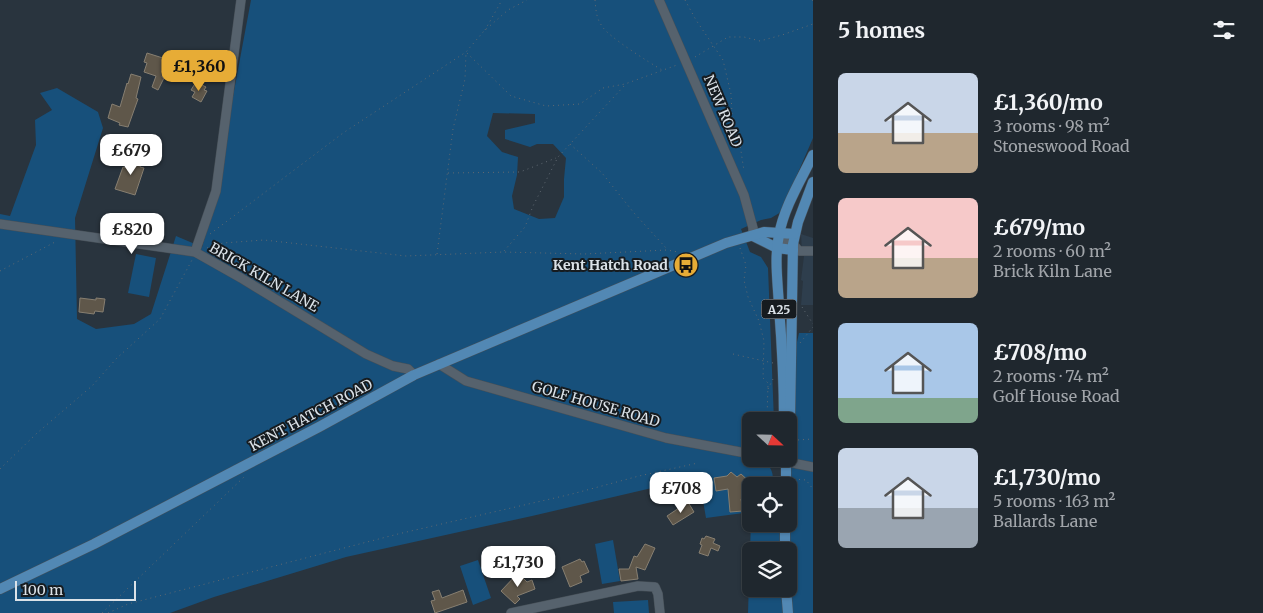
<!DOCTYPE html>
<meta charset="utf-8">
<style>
:root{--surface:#1f272e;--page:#2c333a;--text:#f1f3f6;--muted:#a1a5aa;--line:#3c444a;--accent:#e7ac36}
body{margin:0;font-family:Merriweather,serif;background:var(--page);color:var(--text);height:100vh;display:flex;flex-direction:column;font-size:19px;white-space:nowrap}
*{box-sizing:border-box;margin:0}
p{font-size:16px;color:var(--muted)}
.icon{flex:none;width:28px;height:28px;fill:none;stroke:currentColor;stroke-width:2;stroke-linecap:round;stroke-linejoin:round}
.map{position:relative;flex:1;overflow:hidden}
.sheet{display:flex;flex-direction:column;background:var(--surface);width:450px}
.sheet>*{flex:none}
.needle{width:32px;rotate:112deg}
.fabs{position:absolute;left:742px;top:412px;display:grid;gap:10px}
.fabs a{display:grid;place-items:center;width:55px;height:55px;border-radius:8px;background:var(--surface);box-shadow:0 1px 4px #0004,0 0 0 1px var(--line);font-size:25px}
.scale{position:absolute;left:15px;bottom:12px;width:121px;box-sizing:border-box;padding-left:5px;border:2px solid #dbe2e8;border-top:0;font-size:14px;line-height:18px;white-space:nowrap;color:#dbe2e8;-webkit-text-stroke:4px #161b1f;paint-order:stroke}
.price{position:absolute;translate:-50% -42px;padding:0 11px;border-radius:10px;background:#fff;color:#222;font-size:16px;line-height:32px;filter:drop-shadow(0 1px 2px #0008)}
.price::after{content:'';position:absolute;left:50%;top:30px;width:15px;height:11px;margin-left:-8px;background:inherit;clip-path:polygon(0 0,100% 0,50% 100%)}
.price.selected{background:var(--accent);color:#111}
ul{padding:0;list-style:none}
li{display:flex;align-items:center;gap:15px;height:125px;padding:0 25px}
li span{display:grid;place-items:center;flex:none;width:140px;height:100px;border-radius:8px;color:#555}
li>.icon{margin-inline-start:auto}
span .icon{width:60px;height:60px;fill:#fffc;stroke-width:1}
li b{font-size:21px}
h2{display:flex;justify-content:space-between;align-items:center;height:60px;padding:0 25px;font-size:21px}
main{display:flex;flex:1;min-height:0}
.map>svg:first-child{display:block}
.built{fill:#2e3e4d}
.green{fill:#17507b;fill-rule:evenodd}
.building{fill:#5f574a;stroke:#877f71}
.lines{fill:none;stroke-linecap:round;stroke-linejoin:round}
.minor-casing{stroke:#464f57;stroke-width:10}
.major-casing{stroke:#464f57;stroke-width:11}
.path{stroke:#606972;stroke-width:1;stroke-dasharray:1 4;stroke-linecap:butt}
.minor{stroke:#56626d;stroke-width:9}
.major{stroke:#5288b4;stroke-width:10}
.labels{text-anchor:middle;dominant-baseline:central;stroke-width:4;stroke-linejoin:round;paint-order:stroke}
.shield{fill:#161b1f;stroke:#a0a6ac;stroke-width:1}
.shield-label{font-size:12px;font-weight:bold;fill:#dbe2e8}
.street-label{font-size:14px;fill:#dbe2e8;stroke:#161b1f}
.poi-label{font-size:14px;font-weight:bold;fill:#dbe2e8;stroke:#161b1f;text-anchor:end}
</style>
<main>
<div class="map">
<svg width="813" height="613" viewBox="0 0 813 613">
<rect width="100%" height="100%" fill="#29343e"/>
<polygon class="built" points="801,234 813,238 813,305 801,305 803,281 801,280 804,256 802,254"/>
<g class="green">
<path d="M 251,0 L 813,0 L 813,138 L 781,212 L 771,218 L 761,220 L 741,229 L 750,252 L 761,257 L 768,268 L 774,421 L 751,421 L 751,459 L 764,459 L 764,462 C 773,468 774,476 772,486 L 751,486 L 751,512 L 706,518 L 699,477 L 532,516 L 346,557 L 214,597 L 170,613 L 0,613 L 0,214 L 10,216 L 36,145 L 35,120 L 52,110 L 40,93 L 57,88 L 98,112 L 103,128 L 75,218 L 77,319 L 96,329 L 134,324 L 151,314 L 176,236 L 202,247 L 220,185 L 231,107 ZM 493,113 L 535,114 L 535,123 L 505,130 L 505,139 L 530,147 L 537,144 L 553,144 L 566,158 L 564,179 L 564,197 L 555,218 L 539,219 L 514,209 L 512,196 L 517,175 L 518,157 L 502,152 L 487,136 Z"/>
<polygon points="136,254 156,258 149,297 128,293"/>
<path d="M 799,333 L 813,333 L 813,613 L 748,613 L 751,520 L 751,524 L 789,524 L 789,519 L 790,518 L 792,398 L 795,351 ZM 751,551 L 789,551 L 789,589 L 751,589 Z"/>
<polygon points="613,540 620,581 602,584 595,544"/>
<polygon points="478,560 491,598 473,605 460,566"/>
<polygon points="648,600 649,613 614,613 613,602"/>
</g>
<g class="building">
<polygon points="147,53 166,59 162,72 164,73 162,77 164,78 158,90 152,87 156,76 144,72 147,63 144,62"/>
<polygon points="131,74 141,77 136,98 138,99 128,127 119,125 120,123 108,118 112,104 120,107 127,83 128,84"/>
<polygon points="196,82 206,87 204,90 207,91 201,102 192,97 195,92 191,90"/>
<polygon points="134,153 143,156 140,167 144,168 135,195 115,189 123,167 127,168"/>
<polygon points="80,298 96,300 96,298 105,299 103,312 95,311 94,314 79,312"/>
<polygon points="731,472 737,477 741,474 751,483 751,507 741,499 743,511 730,512 728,489 716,491 714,478 727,476"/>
<polygon points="688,502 694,512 673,525 667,516"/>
<polygon points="706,536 715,539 713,543 720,546 718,551 711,548 708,556 699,553 702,545 700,544 702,538 704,539"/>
<polygon points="645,544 655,548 645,570 636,567 638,579 621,581 619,569 629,569 634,556 637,557"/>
<polygon points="580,559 582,562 584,561 589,572 580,576 582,582 570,587 562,567"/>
<polygon points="518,573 527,582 532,580 535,589 517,596 520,599 515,604 501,591"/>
<polygon points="439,590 442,598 463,590 467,602 435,613 431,601 435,600 432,592"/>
</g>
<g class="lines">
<defs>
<g id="minor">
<polyline points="659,0 744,195 753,228 753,236"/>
<polyline points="0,224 195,252 241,278 366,354 393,366 408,369 414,375"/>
<polyline points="778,240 793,244 799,251 813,251"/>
<polyline points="195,252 216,191 241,0"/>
<polyline points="439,364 466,381 666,438 751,454"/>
<polyline points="773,459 813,467"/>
<polyline points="511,613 638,586 655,587 658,594 660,613"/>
</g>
<g id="major">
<polyline points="753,236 777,248 793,250"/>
<path d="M 784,421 C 784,383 782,345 779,307 C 778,283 774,259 779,235 C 784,207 801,180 813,155"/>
<polyline points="789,432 790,423 793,244 798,222 813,182"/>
<polyline points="786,486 786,459"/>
<polyline points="785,551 785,524"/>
<polyline points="0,589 94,544 319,427 414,375 726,243 764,232 794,234"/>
<polyline points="786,589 788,613"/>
</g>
</defs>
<use href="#minor" class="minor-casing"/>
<use href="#major" class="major-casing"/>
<g class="path">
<path d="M 595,0 C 596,10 596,18 602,26 C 607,36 650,63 662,70"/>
<polyline points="685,0 696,20 723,60 731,94 732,114 739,138 744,171"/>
<polyline points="812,0 813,1"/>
<polyline points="485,30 502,0"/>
<polyline points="467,53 511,96 546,106 580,104 603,88 625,84 677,65"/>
<polyline points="695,57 728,37 744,37 760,41 782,35 813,24"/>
<polyline points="570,144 602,173 634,213 667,249"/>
<polyline points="448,173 520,172 556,158"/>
<polyline points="210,234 343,133 466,52 484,31 508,10 527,0"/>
<polyline points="207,248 223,243 264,240 406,256 503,252 584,254 667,250 678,252"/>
<polyline points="740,248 746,265 744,280 748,297 759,321 764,341 763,378 768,383 767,421"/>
<polyline points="504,251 525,227 533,206 558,157 625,85"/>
<polyline points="437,254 453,129 465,79 466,53"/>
<polyline points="0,271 57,241"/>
<polyline points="802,307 813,324"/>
<polyline points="800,343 813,327"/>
<polyline points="733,354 773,363"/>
<polyline points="768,389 773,379"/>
<polyline points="789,444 797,440 813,439"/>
<polyline points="0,469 36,434 92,386 117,358 160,319 192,260"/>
<polyline points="794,479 806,480 813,489"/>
<polyline points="102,613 244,477"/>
<polyline points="108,613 128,604 398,534 572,494 639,476 698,463"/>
</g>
<use href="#minor" class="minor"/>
<use href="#major" class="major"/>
</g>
<defs>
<symbol id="bus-disc" viewBox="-11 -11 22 22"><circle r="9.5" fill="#e7ac36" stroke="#161b1f"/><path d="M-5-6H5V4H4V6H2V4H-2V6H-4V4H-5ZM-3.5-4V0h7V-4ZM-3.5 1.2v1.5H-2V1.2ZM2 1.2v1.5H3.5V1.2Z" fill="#111"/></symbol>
</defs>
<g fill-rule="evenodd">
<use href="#bus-disc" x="672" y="251" width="28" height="28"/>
</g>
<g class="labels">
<rect class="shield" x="761.5" y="299.5" width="35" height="19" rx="4"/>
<g class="shield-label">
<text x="779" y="309">A25</text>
</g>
<g class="street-label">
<text transform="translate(723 111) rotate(67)">NEW ROAD</text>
<text transform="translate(264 277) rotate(30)">BRICK KILN LANE</text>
<text transform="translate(596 404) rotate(16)">GOLF HOUSE ROAD</text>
<text transform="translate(311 415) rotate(-28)">KENT HATCH ROAD</text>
</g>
<g class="poi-label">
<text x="668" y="265">Kent Hatch Road</text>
</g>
</g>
</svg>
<div class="fabs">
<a><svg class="needle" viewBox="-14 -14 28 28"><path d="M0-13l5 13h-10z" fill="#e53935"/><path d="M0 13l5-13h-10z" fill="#a1a5aa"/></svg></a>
<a><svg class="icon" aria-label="locate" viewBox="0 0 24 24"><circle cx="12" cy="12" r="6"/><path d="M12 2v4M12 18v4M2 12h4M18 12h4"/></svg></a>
<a><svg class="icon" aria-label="layers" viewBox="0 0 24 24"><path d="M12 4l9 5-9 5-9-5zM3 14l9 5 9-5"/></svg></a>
</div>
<div class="scale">100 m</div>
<b class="price selected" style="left:199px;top:92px">£1,360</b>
<b class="price" style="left:131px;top:176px">£679</b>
<b class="price" style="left:132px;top:255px">£820</b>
<b class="price" style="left:681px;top:514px">£708</b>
<b class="price" style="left:518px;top:588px">£1,730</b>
</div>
<section class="sheet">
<h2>5 homes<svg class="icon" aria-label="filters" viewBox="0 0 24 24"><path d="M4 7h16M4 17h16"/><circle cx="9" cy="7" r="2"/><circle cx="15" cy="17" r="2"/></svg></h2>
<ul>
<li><span style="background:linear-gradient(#c9d6e8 60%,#b9a48a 0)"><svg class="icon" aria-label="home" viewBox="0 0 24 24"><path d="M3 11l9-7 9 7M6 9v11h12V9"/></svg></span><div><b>£1,360/mo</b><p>3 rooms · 98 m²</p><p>Stoneswood Road</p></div></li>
<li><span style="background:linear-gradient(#f6c9c9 60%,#b9a48a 0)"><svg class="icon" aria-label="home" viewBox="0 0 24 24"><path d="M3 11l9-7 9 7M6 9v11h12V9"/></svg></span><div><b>£679/mo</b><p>2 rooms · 60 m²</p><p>Brick Kiln Lane</p></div></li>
<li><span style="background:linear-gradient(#a9c7e8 75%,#7fa58c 0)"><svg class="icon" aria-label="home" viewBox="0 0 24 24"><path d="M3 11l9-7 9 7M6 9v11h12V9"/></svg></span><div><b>£708/mo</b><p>2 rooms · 74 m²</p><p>Golf House Road</p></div></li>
<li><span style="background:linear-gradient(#c9d6e8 60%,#9aa5b1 0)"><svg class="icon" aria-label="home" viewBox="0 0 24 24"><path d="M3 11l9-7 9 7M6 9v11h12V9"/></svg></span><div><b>£1,730/mo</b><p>5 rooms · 163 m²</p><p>Ballards Lane</p></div></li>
</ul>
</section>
</main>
